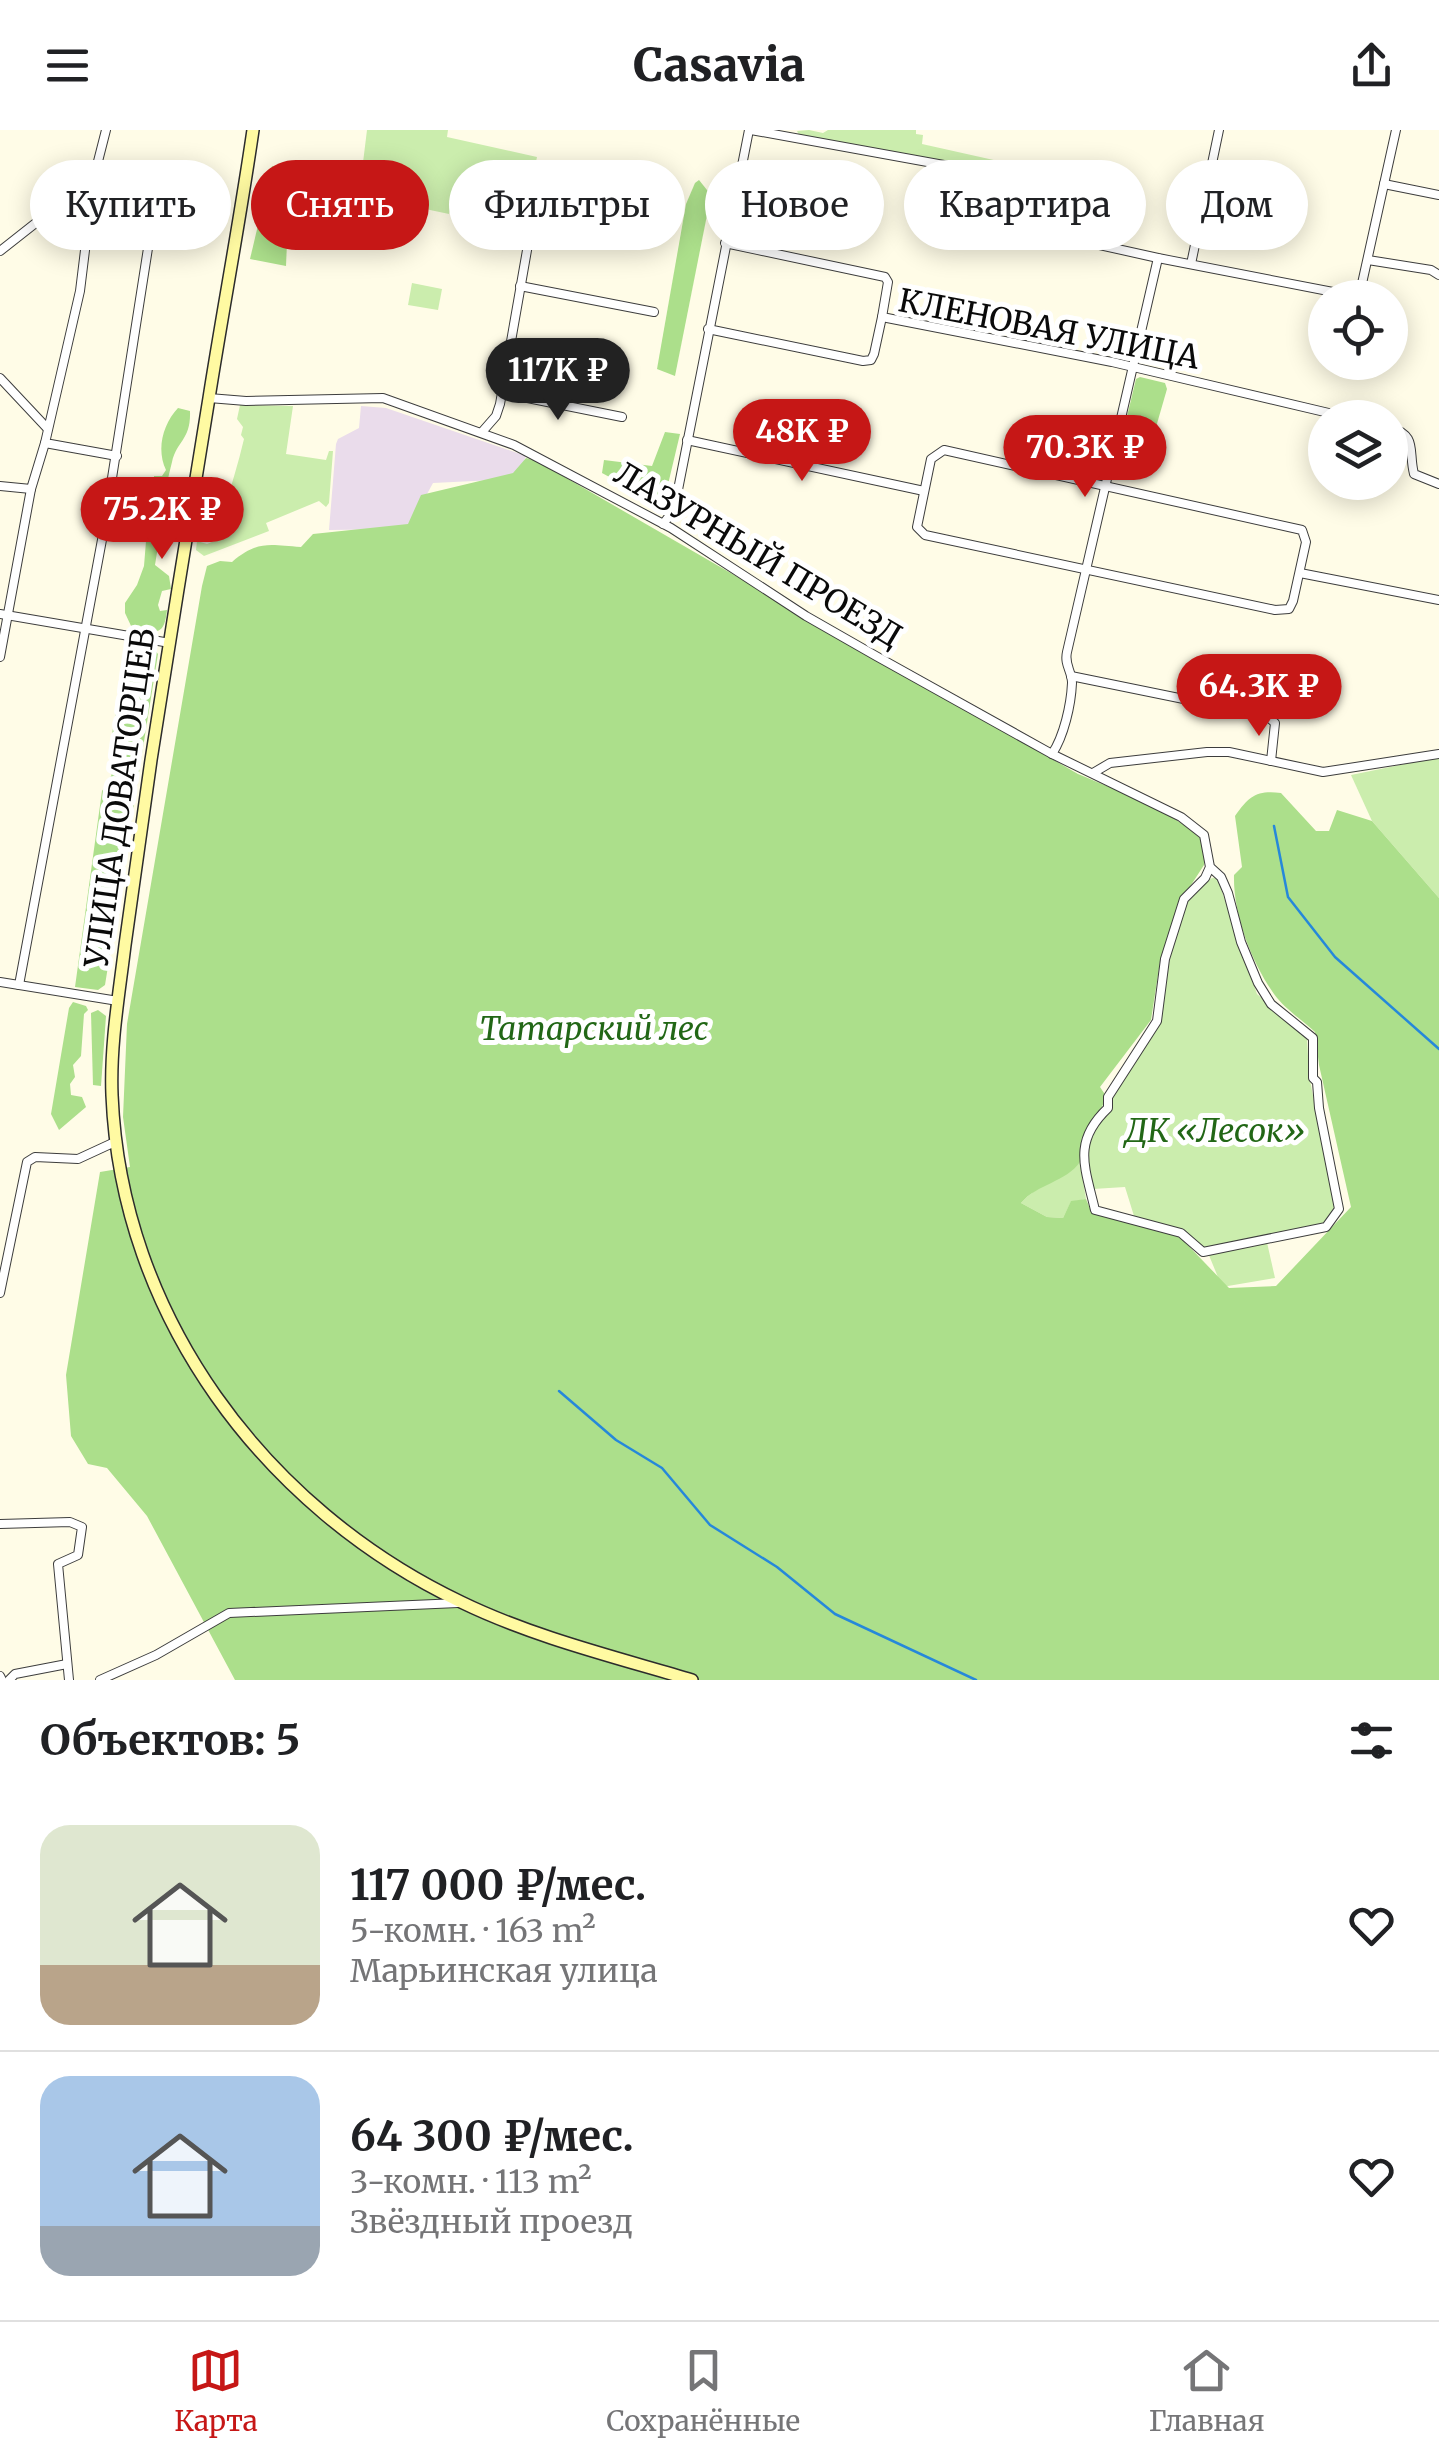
<!DOCTYPE html>
<html lang="ru">
<meta charset="utf-8">
<style>
:root{--surface:#fff;--page:#f2f2f2;--text:#202124;--muted:#757577;--line:#e0e0e0;--accent:#c61716}
body{margin:0;font-family:Merriweather,serif;background:var(--page);color:var(--text);height:100vh;display:flex;flex-direction:column;font-size:38px;white-space:nowrap}
*{box-sizing:border-box;margin:0}
p{font-size:32px;color:var(--muted)}
.icon{flex:none;width:55px;height:55px;fill:none;stroke:currentColor;stroke-width:2;stroke-linecap:round;stroke-linejoin:round}
.map{position:relative;height:1550px;overflow:hidden}
.sheet{display:flex;flex-direction:column;background:var(--surface);flex:1}
.sheet>*{flex:none}
.banner{position:absolute;left:30px;top:30px;width:1380px;height:90px;display:flex;gap:20px}
.fabs{position:absolute;left:1308px;top:150px;display:grid;gap:20px}
.fabs a{display:grid;place-items:center;width:100px;height:100px;border-radius:50%;background:var(--surface);box-shadow:0 5px 25px #0003;font-size:50px}
.price{position:absolute;translate:-50% -85px;padding:0 22px;border-radius:35px;background:var(--accent);color:#fff;font-size:32px;line-height:65px;filter:drop-shadow(0 2px 5px #0008)}
.price::after{content:'';position:absolute;left:50%;top:60px;width:30px;height:22px;margin-left:-15px;background:inherit;clip-path:polygon(0 0,100% 0,50% 100%)}
.price.current{background:#222;color:#fff}
ul{padding:0;list-style:none}
li{display:flex;align-items:center;gap:30px;height:250px;padding:0 40px}
li+li{border-top:2px solid var(--line)}
li span{display:grid;place-items:center;flex:none;width:280px;height:200px;border-radius:30px;color:#555}
li>.icon{margin-inline-start:auto}
span .icon{width:120px;height:120px;fill:#fffc;stroke-width:1}
li b{font-size:42px}
h2{display:flex;justify-content:space-between;align-items:center;height:120px;padding:0 40px;font-size:42px}
.tag{padding:0 35px;border-radius:45px;background:var(--surface);box-shadow:0 5px 25px #0003;font-size:35px;line-height:90px}
.tag.current{background:var(--accent);color:#fff}
header{display:flex;justify-content:space-between;align-items:center;height:130px;padding:0 40px;background:var(--surface);font-size:45px;font-weight:800}
.tab-bar{display:flex;justify-content:space-around;align-items:center;height:140px;border-top:2px solid var(--line);background:var(--surface);font-size:28px;color:var(--muted)}
.tab-bar a{display:grid;justify-items:center;gap:5px}
.tab-bar .current{color:var(--accent)}
.map>svg:first-child{display:block}
.industrial{fill:#eadceb}
.green{fill:#cbedad}
.forest{fill:#acdf8b}
.lines{fill:none;stroke-linecap:round;stroke-linejoin:round}
.stream{stroke:#2688da;stroke-width:2.5}
.minor-casing{stroke:#3d3d3d;stroke-width:10}
.secondary-casing{stroke:#2c2c2c;stroke-width:14}
.minor{stroke:#fff;stroke-width:8}
.secondary{stroke:#fffaa2;stroke-width:11}
.labels{text-anchor:middle;dominant-baseline:central;stroke-width:10;stroke-linejoin:round;paint-order:stroke}
.street-label{font-size:32px;fill:#0a0a0a;stroke:#fff}
.park-label{font-size:32px;font-style:italic;fill:#226716;stroke:#fff}
</style>
<header><svg class="icon" aria-label="menu" viewBox="0 0 24 24"><path d="M4 6h16M4 12h16M4 18h16"/></svg>Casavia<svg class="icon" aria-label="share" viewBox="0 0 24 24"><path d="M12 15V3M7 8l5-5 5 5M5 13v7h14v-7"/></svg></header>
<div class="map">
<svg width="1439" height="1550" viewBox="0 0 1439 1550">
<rect width="100%" height="100%" fill="#fffce7"/>
<polygon class="industrial" points="361,276 386,278 526,326 516,349 433,353 408,399 329,400 336,314 338,309 359,298"/>
<g class="green">
<polygon points="367,0 448,0 447,7 537,27 527,74 454,59 449,84 359,65"/>
<polygon points="809,0 823,3 828,0 916,0 916,4 923,5 922,14 1016,35 1019,41 1015,43 827,10 799,5 797,1"/>
<polygon points="412,153 442,159 438,180 408,175"/>
<path d="M 240,275 L 293,276 L 286,324 L 326,330 L 329,321 L 333,321 L 329,373 L 326,377 L 319,371 L 266,393 L 269,401 L 204,426 L 196,420 L 197,411 L 207,414 L 217,410 C 224,375 236,344 244,309 L 241,305 L 243,297 L 237,289 Z"/>
<polygon points="1439,627 1439,768 1372,691 1351,645"/>
<path d="M 1217,747 L 1257,864 L 1307,907 L 1309,945 L 1335,1080 L 1320,1096 L 1266,1108 L 1275,1148 L 1222,1157 L 1206,1118 L 1174,1099 L 1134,1086 L 1125,1057 L 1093,1059 L 1085,1013 L 1099,990 L 1113,976 L 1112,968 C 1125,947 1155,907 1161,886 C 1171,850 1168,755 1217,747 Z"/>
<path d="M 1080,1032 L 1086,1069 L 1071,1072 L 1063,1088 L 1047,1087 L 1021,1073 C 1037,1055 1061,1048 1080,1032 Z"/>
</g>
<g class="forest">
<polygon points="272,36 288,40 290,44 286,136 250,129"/>
<polygon points="699,50 711,65 675,246 657,239 686,74 695,53"/>
<polygon points="1140,247 1165,253 1167,259 1154,304 1125,303 1124,299 1136,249"/>
<path d="M 178,278 L 190,281 C 191,310 177,310 172,332 C 163,365 161,401 155,435 L 169,446 L 171,459 L 162,461 L 158,475 L 160,481 L 167,480 C 164,509 155,501 132,498 L 125,483 L 125,473 L 137,455 L 144,436 L 147,399 L 153,396 L 154,346 L 162,346 L 166,340 C 156,319 163,294 178,278 Z"/>
<polygon points="665,302 680,304 665,367 650,369 602,343 604,330 652,336"/>
<path d="M 526,328 L 537,331 L 1078,644 C 1120,662 1172,679 1205,713 L 1204,735 L 1184,766 L 1160,832 L 1151,890 L 1100,957 L 1104,963 L 1104,972 C 1096,990 1091,1016 1080,1032 C 1066,1052 1037,1054 1021,1073 L 1047,1087 L 1063,1088 L 1071,1071 L 1086,1069 L 1091,1081 L 1139,1092 L 1181,1108 L 1229,1158 L 1276,1156 L 1351,1077 L 1319,935 L 1315,902 C 1302,890 1284,878 1274,864 C 1251,831 1233,784 1234,745 L 1242,737 L 1235,686 C 1249,666 1257,660 1281,663 L 1316,701 L 1329,701 L 1337,680 L 1372,691 L 1439,768 L 1439,1550 L 235,1550 L 147,1386 L 107,1338 L 88,1334 L 71,1306 L 66,1245 L 100,1042 L 130,1037 L 123,987 L 127,894 L 202,456 L 207,436 L 220,431 L 232,432 C 258,410 269,415 301,417 L 313,404 L 408,394 L 421,365 L 513,343 Z"/>
<path d="M 131,513 L 149,521 L 154,519 L 158,524 L 105,855 L 98,860 L 75,857 L 102,661 C 112,648 117,637 109,622 L 127,515 Z"/>
<polygon points="73,872 86,876 88,880 84,884 81,926 73,935 75,947 70,954 71,965 82,967 86,977 59,1000 51,984 69,878"/>
<polygon points="98,880 106,886 101,956 93,955 91,883"/>
</g>
<g class="lines">
<g class="stream">
<polyline points="1274,696 1288,767 1335,827 1439,919"/>
<polyline points="559,1261 616,1310 662,1338 710,1395 777,1437 835,1484 976,1550"/>
</g>
<defs>
<g id="minor">
<polyline points="106,0 94,47 80,161 45,313 117,326"/>
<polyline points="751,0 988,43 995,50 989,78 995,92 1158,128 1359,167 1396,0"/>
<polyline points="1384,54 1439,65"/>
<polyline points="725,113 885,147 888,152 882,187"/>
<polyline points="0,121 94,47"/>
<polyline points="1368,130 1431,140 1439,145"/>
<polyline points="1191,134 1219,0"/>
<polyline points="520,156 654,182"/>
<polyline points="708,199 863,231 871,230 874,224 882,187 1112,232 1350,288"/>
<polyline points="0,248 47,298"/>
<polyline points="502,263 622,287"/>
<path d="M 209,268 L 246,271 L 383,268 L 514,315 L 671,398 L 806,486 L 876,526 L 1052,624 L 1181,687 L 1204,705 L 1210,737 L 1221,747 L 1228,763 L 1241,812 L 1258,853 L 1271,874 L 1313,908 L 1313,948 L 1317,952 L 1319,978 L 1339,1079 L 1326,1097 L 1203,1122 L 1181,1103 L 1095,1080 C 1085,1037 1072,1012 1108,978 L 1108,967 L 1157,891 L 1165,829 L 1184,769 L 1205,748 L 1210,737"/>
<path d="M 1390,297 C 1418,306 1408,320 1414,344 L 1439,354"/>
<polyline points="482,302 496,286 500,274 536,69 670,97"/>
<polyline points="687,310 924,361"/>
<polygon points="944,320 1302,400 1306,412 1293,471 1289,479 1275,480 925,405 917,397 931,329"/>
<polyline points="0,356 31,359 45,313"/>
<polyline points="663,394 674,380 749,0"/>
<polyline points="1300,443 1439,470"/>
<polyline points="0,484 170,513"/>
<polyline points="0,527 31,359"/>
<polyline points="1071,546 1267,586 1275,593 1271,631"/>
<path d="M 1052,624 C 1064,606 1071,575 1072,553 C 1072,541 1064,535 1067,522 L 1158,128"/>
<polyline points="1093,643 1110,633 1207,622 1229,622 1323,642 1439,624"/>
<polyline points="0,852 118,871"/>
<polyline points="19,855 104,399 154,80"/>
<polyline points="0,1163 27,1032 35,1027 78,1029 117,1011"/>
<polyline points="0,1394 70,1392 82,1397 78,1425 58,1434 69,1550"/>
<polyline points="0,1546 2,1550"/>
<polyline points="9,1550 15,1544 67,1534"/>
<polyline points="100,1550 156,1525 229,1483 458,1473"/>
</g>
<path id="secondary" d="M 253,0 C 240,90 223,179 209,268 C 189,389 170,509 151,630 C 142,691 134,754 125,815 C 119,865 110,915 112,965 C 121,1186 264,1378 461,1472 C 533,1507 615,1527 692,1550"/>
</defs>
<use href="#minor" class="minor-casing"/>
<use href="#secondary" class="secondary-casing"/>
<use href="#minor" class="minor"/>
<use href="#secondary" class="secondary"/>
</g>
<g class="labels">
<g class="street-label">
<text transform="translate(1049 199) rotate(11)">КЛЕНОВАЯ УЛИЦА</text>
<text transform="translate(758 425) rotate(31)">ЛАЗУРНЫЙ ПРОЕЗД</text>
<text transform="translate(120 668) rotate(-82)">УЛИЦА ДОВАТОРЦЕВ</text>
</g>
<g class="park-label">
<text x="594" y="899">Татарский лес</text>
<text x="1215" y="1001">ДК «Лесок»</text>
</g>
</g>
</svg>
<div class="fabs">
<a><svg class="icon" aria-label="locate" viewBox="0 0 24 24"><circle cx="12" cy="12" r="6"/><path d="M12 2v4M12 18v4M2 12h4M18 12h4"/></svg></a>
<a><svg class="icon" aria-label="layers" viewBox="0 0 24 24"><path d="M12 4l9 5-9 5-9-5zM3 14l9 5 9-5"/></svg></a>
</div>
<b class="price current" style="left:558px;top:293px">117K ₽</b>
<b class="price" style="left:802px;top:354px">48K ₽</b>
<b class="price" style="left:1085px;top:370px">70.3K ₽</b>
<b class="price" style="left:162px;top:432px">75.2K ₽</b>
<b class="price" style="left:1259px;top:609px">64.3K ₽</b>
<div class="banner">
<a class="tag">Купить</a>
<a class="tag current">Снять</a>
<a class="tag">Фильтры</a>
<a class="tag">Новое</a>
<a class="tag">Квартира</a>
<a class="tag">Дом</a>
</div>
</div>
<section class="sheet">
<h2>Объектов: 5<svg class="icon" aria-label="filters" viewBox="0 0 24 24"><path d="M4 7h16M4 17h16"/><circle cx="9" cy="7" r="2"/><circle cx="15" cy="17" r="2"/></svg></h2>
<ul>
<li><span style="background:linear-gradient(#dfe7d0 70%,#b9a48a 0)"><svg class="icon" aria-label="home" viewBox="0 0 24 24"><path d="M3 11l9-7 9 7M6 9v11h12V9"/></svg></span><div><b>117 000 ₽/мес.</b><p>5-комн. · 163 m²</p><p>Марьинская улица</p></div><svg class="icon" aria-label="heart" viewBox="0 0 24 24"><path d="M12 20l-8-8c-3-5 5-10 8-4 3-6 11-1 8 4z"/></svg></li>
<li><span style="background:linear-gradient(#a9c7e8 75%,#9aa5b1 0)"><svg class="icon" aria-label="home" viewBox="0 0 24 24"><path d="M3 11l9-7 9 7M6 9v11h12V9"/></svg></span><div><b>64 300 ₽/мес.</b><p>3-комн. · 113 m²</p><p>Звёздный проезд</p></div><svg class="icon" aria-label="heart" viewBox="0 0 24 24"><path d="M12 20l-8-8c-3-5 5-10 8-4 3-6 11-1 8 4z"/></svg></li>
</ul>
</section>
<nav class="tab-bar">
<a class="current"><svg class="icon" aria-label="map" viewBox="0 0 24 24"><path d="M3 6l6-2 6 2 6-2v14l-6 2-6-2-6 2zM9 4v14M15 6v14"/></svg>Карта</a>
<a><svg class="icon" aria-label="saved" viewBox="0 0 24 24"><path d="M7 4h10v16l-5-4-5 4z"/></svg>Сохранённые</a>
<a><svg class="icon" aria-label="home" viewBox="0 0 24 24"><path d="M3 11l9-7 9 7M6 9v11h12V9"/></svg>Главная</a>
</nav>
